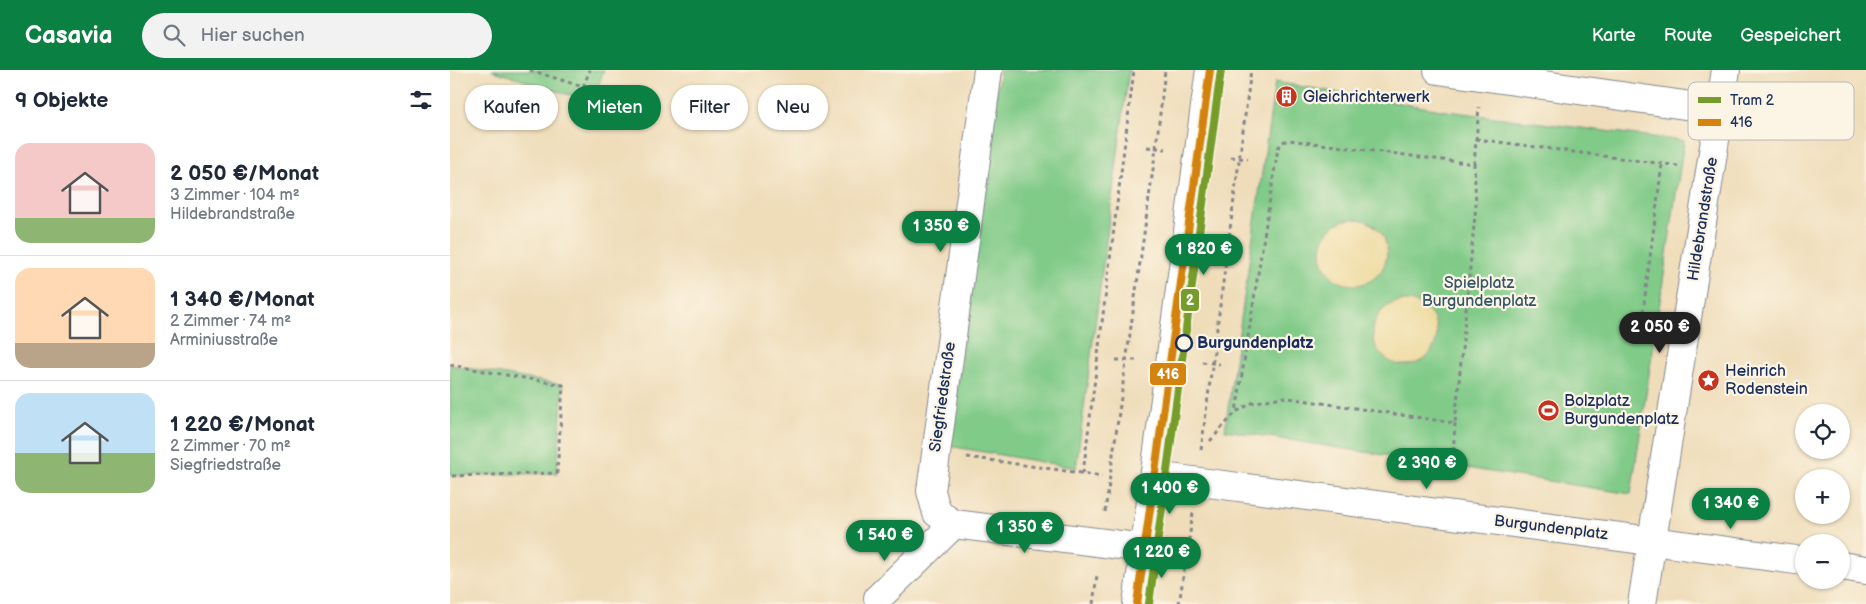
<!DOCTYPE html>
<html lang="de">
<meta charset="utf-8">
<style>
:root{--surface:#fff;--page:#f2f2f3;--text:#1f2937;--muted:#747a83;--line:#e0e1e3;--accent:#0b8043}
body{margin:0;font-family:"Balsamiq Sans",sans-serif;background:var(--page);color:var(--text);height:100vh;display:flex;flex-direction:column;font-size:19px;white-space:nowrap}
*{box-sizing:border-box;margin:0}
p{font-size:16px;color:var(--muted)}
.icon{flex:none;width:28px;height:28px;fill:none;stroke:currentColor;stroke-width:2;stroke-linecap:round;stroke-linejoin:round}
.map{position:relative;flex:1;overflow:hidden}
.side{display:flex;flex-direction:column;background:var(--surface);width:450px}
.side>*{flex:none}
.top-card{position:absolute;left:15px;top:15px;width:475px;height:45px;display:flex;gap:10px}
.fabs{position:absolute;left:1345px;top:334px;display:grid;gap:10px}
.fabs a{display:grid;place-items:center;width:55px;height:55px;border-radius:50%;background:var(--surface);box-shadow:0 1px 4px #0004;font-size:25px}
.price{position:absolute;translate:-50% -42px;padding:0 11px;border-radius:18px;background:var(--accent);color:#fff;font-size:16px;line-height:32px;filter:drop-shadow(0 1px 2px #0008)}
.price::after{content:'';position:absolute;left:50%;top:30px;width:15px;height:11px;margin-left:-8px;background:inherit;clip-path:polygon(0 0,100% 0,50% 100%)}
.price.current{background:#222;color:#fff}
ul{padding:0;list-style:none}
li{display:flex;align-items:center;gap:15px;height:125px;padding:0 15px}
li+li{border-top:1px solid var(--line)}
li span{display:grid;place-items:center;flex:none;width:140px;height:100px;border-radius:15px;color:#555}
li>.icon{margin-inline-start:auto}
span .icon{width:60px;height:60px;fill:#fffc;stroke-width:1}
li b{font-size:21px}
h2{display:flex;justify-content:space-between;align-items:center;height:60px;padding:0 15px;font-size:21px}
.chip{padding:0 18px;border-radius:22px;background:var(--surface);box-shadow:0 1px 4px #0004;font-size:18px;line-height:45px}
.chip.current{background:var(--accent);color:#fff}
header{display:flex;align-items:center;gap:30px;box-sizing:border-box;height:70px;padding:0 25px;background:var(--accent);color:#fff}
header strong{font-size:24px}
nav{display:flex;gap:28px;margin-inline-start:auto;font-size:18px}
.search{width:350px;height:45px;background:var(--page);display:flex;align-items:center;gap:12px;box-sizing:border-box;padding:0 18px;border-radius:28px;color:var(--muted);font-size:19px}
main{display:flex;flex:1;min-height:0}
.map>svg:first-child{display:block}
.green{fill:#81cb88;stroke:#4e7d73}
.sand{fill:#eeda9e;stroke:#84847e}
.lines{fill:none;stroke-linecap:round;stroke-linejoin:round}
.minor-casing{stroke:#85868c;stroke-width:30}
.tertiary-casing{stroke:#85868c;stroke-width:30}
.path{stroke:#85868c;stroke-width:3;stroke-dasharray:4 4;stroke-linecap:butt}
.minor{stroke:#fff;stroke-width:28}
.tertiary{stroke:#fff;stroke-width:28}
.bus-1-casing{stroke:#fcf5e5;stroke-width:11}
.bus-1{stroke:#d3830e;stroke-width:8}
.tram-1-casing{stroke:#fcf5e5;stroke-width:11}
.tram-1{stroke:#769c2b;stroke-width:8}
.stop-dot{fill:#fcf5e5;stroke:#1b2f5e;stroke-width:2.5}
.labels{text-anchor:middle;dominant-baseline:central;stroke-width:4.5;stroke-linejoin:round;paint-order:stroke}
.poi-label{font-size:16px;fill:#1b2f5e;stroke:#fcf5e5;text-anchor:start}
.street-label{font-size:16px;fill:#1b2f5e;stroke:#fcf5e5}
.park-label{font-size:16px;fill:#345668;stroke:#fcf5e5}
.stop-label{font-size:16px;font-weight:bold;fill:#1b2f5e;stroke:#fcf5e5;text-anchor:start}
.key{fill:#fcf5e5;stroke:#b8babc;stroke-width:1}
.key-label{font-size:14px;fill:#1b2f5e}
.line-badge{stroke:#fcf5e5;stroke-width:2}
.badge-label{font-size:14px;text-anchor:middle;font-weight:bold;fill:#fff}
</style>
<header>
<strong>Casavia</strong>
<div class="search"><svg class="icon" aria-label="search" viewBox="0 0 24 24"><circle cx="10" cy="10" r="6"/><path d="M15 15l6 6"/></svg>Hier suchen</div>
<nav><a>Karte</a><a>Route</a><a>Gespeichert</a></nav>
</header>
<main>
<section class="side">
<h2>9 Objekte<svg class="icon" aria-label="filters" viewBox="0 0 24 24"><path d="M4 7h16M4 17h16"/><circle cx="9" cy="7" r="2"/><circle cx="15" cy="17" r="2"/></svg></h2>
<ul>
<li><span style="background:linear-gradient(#f6c9c9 75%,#8fb573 0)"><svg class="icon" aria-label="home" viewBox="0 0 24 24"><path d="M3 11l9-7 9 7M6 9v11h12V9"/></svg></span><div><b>2 050 €/Monat</b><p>3 Zimmer · 104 m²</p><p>Hildebrandstraße</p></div></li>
<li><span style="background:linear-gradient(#ffd9b3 75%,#b9a48a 0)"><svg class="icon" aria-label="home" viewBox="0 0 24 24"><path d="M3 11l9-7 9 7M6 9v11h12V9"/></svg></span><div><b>1 340 €/Monat</b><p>2 Zimmer · 74 m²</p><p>Arminiusstraße</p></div></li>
<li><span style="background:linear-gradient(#bfe0f5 60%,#8fb573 0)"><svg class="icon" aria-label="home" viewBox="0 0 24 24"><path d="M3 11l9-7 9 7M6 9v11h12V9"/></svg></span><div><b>1 220 €/Monat</b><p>2 Zimmer · 70 m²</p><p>Siegfriedstraße</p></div></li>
</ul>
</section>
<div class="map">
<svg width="1416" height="534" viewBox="0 0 1416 534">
<rect width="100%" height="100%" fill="#fcf5e5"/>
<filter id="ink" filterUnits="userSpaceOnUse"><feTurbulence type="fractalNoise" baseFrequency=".02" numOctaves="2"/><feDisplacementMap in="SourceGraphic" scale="10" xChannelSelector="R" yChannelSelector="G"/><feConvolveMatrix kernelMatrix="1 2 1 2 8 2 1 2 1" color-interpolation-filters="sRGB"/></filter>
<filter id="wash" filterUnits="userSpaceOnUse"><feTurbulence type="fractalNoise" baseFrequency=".0096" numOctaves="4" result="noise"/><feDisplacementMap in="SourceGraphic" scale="20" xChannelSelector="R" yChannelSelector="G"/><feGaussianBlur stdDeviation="1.12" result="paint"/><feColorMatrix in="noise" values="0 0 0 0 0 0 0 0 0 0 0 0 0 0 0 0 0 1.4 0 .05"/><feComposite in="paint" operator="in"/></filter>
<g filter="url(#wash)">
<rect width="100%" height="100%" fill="#efddba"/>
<g class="green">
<polygon points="41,0 154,0 142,32"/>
<polygon points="550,0 679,0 626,398 499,376"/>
<polygon points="825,12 997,41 1234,71 1181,424 775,360"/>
<polygon points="0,295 113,315 107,403 0,406"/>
</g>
<g class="sand">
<circle cx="904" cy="182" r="33"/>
<circle cx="955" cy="263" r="32"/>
</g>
</g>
<g filter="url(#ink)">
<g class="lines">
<defs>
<g id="minor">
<polyline points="538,0 481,421 487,443 504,454 694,478"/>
<polyline points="988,0 1270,40"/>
<polyline points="704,406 1354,491"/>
<polyline points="1391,496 1416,500"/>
<polyline points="428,528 504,454"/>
<polyline points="1192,534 1276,0"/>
</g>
<polyline id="tertiary" points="687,534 760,0"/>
</defs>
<use href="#minor" class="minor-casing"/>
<use href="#tertiary" class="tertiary-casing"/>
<g class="path">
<polyline points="80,0 133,17 140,0"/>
<polyline points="1026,69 1229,96"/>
<polyline points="697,77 716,79"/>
<polyline points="781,87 798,89"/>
<polyline points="1024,94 1029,37"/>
<polyline points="1193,242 1212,94"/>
<polyline points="666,290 688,290"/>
<polyline points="752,292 770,294"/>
<polyline points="0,295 113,315 107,403 0,406"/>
<polyline points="760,371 786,342 802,333 832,327 1005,353 1026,135 1024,94 839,70 832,72 828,78 786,342"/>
<polyline points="751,380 801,0"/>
<polyline points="517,387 652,406"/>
<polyline points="633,403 684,0"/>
<polyline points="1002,405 1005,353"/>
<polyline points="655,442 706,78 715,0"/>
<polyline points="643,534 647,505"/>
<polyline points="729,534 743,443"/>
</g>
<use href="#minor" class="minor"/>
<use href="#tertiary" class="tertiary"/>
<defs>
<polyline id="bus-1" points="687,534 760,0"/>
</defs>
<use href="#bus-1" class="bus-1-casing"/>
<use href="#bus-1" class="bus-1"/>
<defs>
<polyline id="tram-1" points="699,534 771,0"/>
</defs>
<use href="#tram-1" class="tram-1-casing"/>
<use href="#tram-1" class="tram-1"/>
</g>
</g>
<defs>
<symbol id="building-disc" viewBox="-11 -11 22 22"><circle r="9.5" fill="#c8321e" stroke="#fcf5e5"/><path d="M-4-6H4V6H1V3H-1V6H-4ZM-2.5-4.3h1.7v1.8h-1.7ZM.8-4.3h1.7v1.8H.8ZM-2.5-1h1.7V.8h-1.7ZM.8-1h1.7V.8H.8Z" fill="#fff"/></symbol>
<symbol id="sight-disc" viewBox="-11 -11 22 22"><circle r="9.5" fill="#c8321e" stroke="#fcf5e5"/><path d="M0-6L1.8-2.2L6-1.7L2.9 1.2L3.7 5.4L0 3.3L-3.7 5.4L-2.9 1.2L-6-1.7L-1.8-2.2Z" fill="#fff"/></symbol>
<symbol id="stadium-disc" viewBox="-11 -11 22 22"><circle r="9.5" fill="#c8321e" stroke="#fcf5e5"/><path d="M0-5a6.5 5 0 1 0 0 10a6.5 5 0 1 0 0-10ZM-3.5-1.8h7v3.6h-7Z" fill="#fff"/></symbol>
</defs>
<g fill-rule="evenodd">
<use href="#building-disc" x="824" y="14" width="25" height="25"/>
<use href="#sight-disc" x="1246" y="298" width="25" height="25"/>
<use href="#stadium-disc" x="1086" y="328" width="25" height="25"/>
</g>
<circle class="stop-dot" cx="734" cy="273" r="8"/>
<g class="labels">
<g class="poi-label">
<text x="853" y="27">Gleichrichterwerk</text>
<text x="1275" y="301">Heinrich<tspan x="1275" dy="18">Rodenstein</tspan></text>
<text x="1114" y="331">Bolzplatz<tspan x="1114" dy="18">Burgundenplatz</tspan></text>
</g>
<g class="street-label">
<text transform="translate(1253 149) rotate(-81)">Hildebrandstraße</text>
<text transform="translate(493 327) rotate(-82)">Siegfriedstraße</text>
<text transform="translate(1101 458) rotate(7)">Burgundenplatz</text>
</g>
<g class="park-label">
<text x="1029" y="213">Spielplatz<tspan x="1029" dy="18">Burgundenplatz</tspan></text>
</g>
<g class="stop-label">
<text x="747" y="273">Burgundenplatz</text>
</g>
</g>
<rect x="1238" y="12" width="166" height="58" rx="8" class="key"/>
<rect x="1248" y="27" width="23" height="6" fill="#769c2b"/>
<rect x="1248" y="49" width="23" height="7" fill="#d3830e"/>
<g class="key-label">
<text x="1280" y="35">Tram 2</text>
<text x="1280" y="57">416</text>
</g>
<g class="line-badge">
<rect x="730" y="218" width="20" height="24" rx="5" fill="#769c2b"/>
<rect x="699" y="292" width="38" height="24" rx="5" fill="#d3830e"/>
</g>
<g class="badge-label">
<text x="740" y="235">2</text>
<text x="718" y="309">416</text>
</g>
</svg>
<div class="fabs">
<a><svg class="icon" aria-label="locate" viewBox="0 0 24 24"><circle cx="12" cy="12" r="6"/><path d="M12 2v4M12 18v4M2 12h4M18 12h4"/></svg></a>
<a>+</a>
<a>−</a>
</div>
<b class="price" style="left:491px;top:183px">1 350 €</b>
<b class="price" style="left:754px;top:206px">1 820 €</b>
<b class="price current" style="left:1210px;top:284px">2 050 €</b>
<b class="price" style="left:977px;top:420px">2 390 €</b>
<b class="price" style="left:720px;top:445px">1 400 €</b>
<b class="price" style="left:1281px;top:460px">1 340 €</b>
<b class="price" style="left:575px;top:484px">1 350 €</b>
<b class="price" style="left:435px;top:492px">1 540 €</b>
<b class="price" style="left:712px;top:509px">1 220 €</b>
<div class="top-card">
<a class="chip">Kaufen</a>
<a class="chip current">Mieten</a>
<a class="chip">Filter</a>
<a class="chip">Neu</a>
</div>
</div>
</main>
